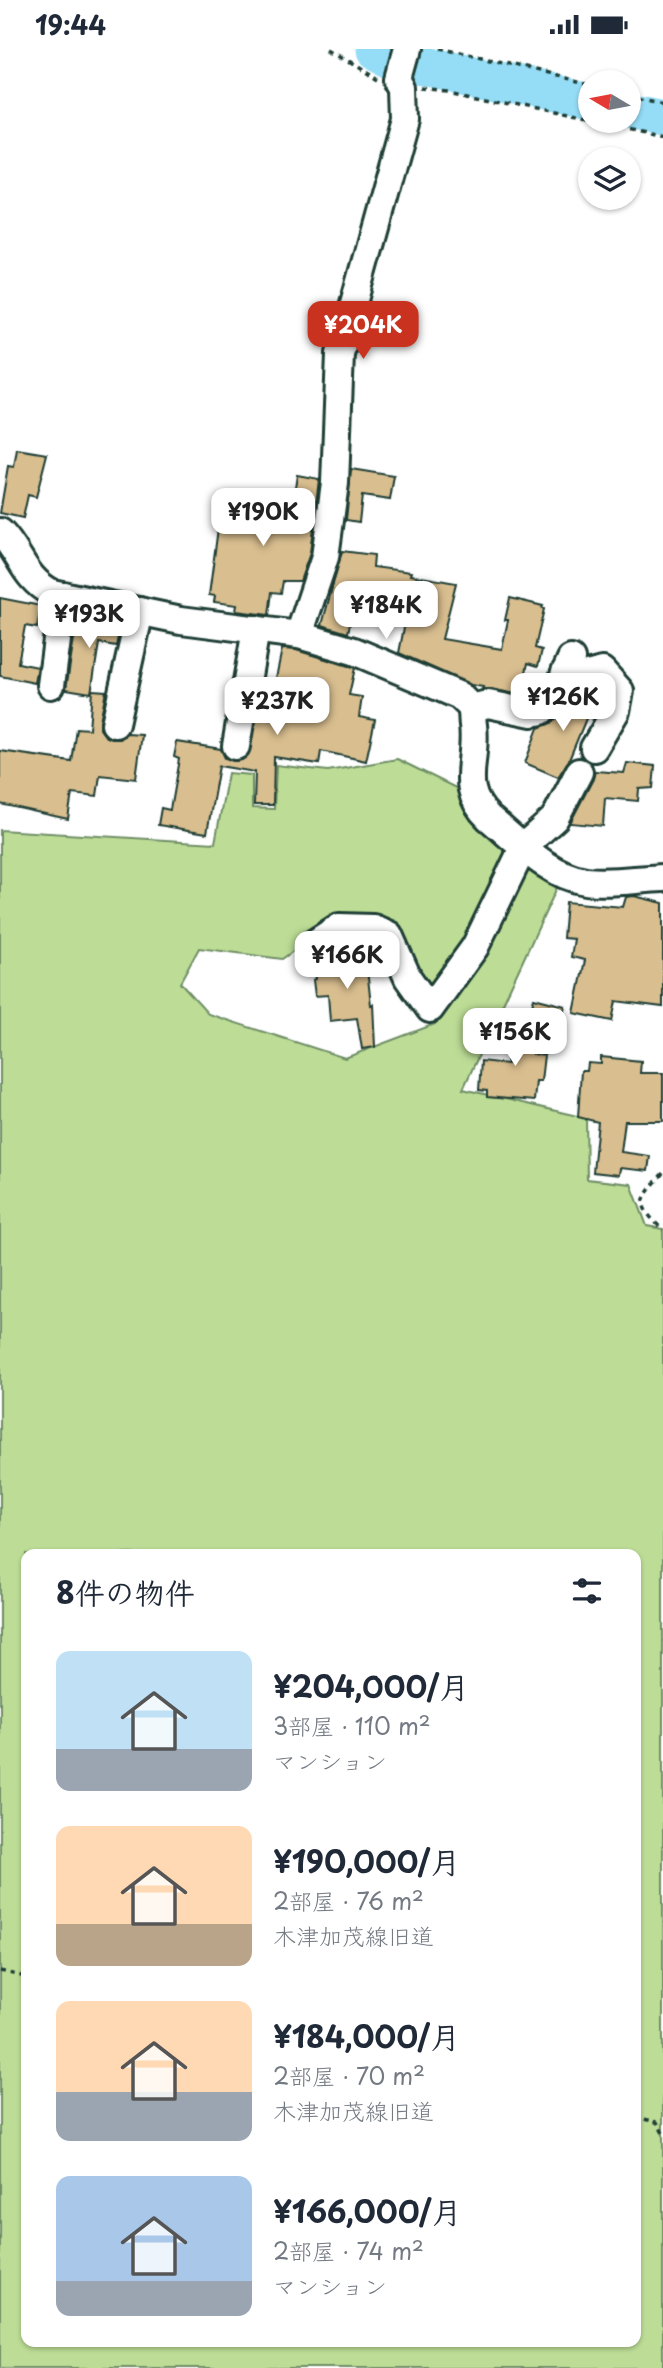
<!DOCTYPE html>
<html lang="ja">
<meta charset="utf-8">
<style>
:root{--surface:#fff;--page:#f2f2f3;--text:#1f2937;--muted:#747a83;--accent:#c8321e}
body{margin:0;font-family:"Playpen Sans","Klee One",sans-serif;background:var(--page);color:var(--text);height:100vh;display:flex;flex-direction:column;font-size:26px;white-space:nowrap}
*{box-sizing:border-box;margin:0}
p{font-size:23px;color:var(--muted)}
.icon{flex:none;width:38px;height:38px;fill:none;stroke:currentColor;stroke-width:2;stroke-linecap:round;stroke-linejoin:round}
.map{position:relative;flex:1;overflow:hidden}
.panel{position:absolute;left:21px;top:1500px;width:620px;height:798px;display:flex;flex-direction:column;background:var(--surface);border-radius:14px;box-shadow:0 2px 5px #0004}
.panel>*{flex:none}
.needle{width:46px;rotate:280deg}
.fabs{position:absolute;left:578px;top:21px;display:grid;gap:14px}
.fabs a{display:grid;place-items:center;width:63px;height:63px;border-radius:50%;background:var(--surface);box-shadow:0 2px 5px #0004;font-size:35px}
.price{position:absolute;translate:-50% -60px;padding:0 16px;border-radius:14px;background:#fff;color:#222;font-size:23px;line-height:46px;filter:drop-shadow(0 2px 4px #0008)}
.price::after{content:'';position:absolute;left:50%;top:42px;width:21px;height:16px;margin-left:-10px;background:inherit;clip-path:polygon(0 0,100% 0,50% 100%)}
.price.active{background:var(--accent);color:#fff}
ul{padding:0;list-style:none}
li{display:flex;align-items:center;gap:21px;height:175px;padding:0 35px}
li span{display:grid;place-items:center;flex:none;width:196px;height:140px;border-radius:14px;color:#555}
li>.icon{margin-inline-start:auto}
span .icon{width:84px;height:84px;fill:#fffc;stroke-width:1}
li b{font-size:30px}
h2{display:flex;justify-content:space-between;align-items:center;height:84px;padding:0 35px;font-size:30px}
.status{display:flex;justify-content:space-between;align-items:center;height:49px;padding:0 35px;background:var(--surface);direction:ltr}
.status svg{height:19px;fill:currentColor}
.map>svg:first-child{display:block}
.green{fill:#bddd96;stroke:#6e8d65;stroke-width:2;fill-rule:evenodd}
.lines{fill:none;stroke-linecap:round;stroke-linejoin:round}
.river{stroke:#95ddf7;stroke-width:37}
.building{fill:#d9be8f;stroke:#1f3d34;stroke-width:2}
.minor-casing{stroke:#1f3d34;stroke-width:32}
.path{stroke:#1f3d34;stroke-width:3.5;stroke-dasharray:5 5;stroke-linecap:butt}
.minor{stroke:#fff;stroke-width:26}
</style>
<div class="status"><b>19:44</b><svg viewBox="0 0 49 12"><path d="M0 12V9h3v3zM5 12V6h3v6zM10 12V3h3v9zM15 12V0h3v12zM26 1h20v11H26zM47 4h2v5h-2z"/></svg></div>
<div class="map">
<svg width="663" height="2319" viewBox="0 0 663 2319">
<rect width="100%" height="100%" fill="#fff"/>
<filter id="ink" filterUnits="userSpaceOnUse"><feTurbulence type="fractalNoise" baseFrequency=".0143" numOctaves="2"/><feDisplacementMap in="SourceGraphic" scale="14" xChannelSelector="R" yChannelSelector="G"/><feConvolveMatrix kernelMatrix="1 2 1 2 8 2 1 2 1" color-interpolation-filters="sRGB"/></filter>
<g filter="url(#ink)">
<path class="green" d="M 397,710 L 464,743 L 474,773 L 540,820 L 561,830 L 463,1040 L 586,1069 L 587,1130 L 631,1135 L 647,1177 L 663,1180 L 663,2319 L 0,2319 L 0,781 L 215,794 L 228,724 L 252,726 L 252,759 L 274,760 L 276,716 L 328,722 ZM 336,872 L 394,886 L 438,960 L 435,975 L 345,1009 L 208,965 L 180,934 L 199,899 L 282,910 ZM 26,1505 L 635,1505 L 635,2292 L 26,2292 Z"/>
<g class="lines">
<g class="river">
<polyline points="373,0 390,9 590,53"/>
<polyline points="628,61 663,68"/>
</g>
</g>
<g class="building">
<polygon points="17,400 47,405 36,448 28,446 23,469 0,464 8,417 14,418"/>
<polygon points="351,420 394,427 390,451 362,447 359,473 346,471"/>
<polygon points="297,426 319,430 310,504 300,532 283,532 281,544 272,543 269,566 236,562 237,556 214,553 215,547 209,546 221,457 226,457 226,454 266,459 267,447 293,450"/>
<polygon points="342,502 374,506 373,518 411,523 410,526 456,534 442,590 502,600 508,571 505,571 510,549 543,557 542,559 544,560 535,599 542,601 538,617 528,614 521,646 491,640 482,640 483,638 471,636 399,604 408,558 355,550 348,584 322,576"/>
<polygon points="0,549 41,557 37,579 25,577 18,614 38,618 35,634 0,627"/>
<polygon points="78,565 121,575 116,597 99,594 91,644 66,640"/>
<polygon points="282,600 296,601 355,619 349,646 362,648 359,668 375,671 366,712 321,702 319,715 274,708 273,756 254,756 255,723 219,717 207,784 158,776 161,759 170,761 179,710 174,708 177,693 221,700 225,709 233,712 242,711 248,706 261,646 272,648"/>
<polygon points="597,640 603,647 601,656 593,669 587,667 569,711 558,728 525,714 538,679 551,674 563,664 575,641 586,642"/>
<polygon points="92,641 106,642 100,672 100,680 105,687 112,690 120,690 127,685 142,686 136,730 100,726 97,747 72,744 68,770 0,755 0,702 71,712 76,679 89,680"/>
<polygon points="627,714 655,717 653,739 639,740 638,752 605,749 603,777 570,774 593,730 595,722 624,724"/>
<polygon points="634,847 663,854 663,958 616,952 612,972 574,964 585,911 571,908 574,890 563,889 566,853 623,858 626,848"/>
<polygon points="365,902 371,956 373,955 375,998 362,1000 357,969 330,972 328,946 315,947 313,931 316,930 314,914 323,914 323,907"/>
<polygon points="534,949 565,957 561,973 529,966"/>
<polygon points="513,973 536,975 533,1005 544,1006 541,1032 536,1032 534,1052 487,1048 487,1042 479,1041 481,1012 507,1015"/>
<polygon points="601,1008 641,1012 640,1024 663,1024 663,1072 625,1072 621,1103 650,1107 648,1122 620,1119 619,1126 593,1123 598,1073 578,1068 581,1022 587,1022 588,1014 601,1015"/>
</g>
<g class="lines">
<defs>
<g id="minor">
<path d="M 0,483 C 21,504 23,529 52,544 L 181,571 L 299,586 L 354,602 L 460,647 C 463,651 469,655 471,659 C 473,664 472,671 473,676 C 478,713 457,738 489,769 C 517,792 549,827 586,832 C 609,835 639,830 663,829"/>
<polyline points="299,586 325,508 335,434 340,305 405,70 404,38 399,29 407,0"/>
<polyline points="565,623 583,627 602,622 620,642 616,662 594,699"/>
<polyline points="51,636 63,546"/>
<polyline points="471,659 488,655 532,664 541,662 553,652 571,610"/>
<polyline points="115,675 140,562"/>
<polyline points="236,697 256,580"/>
<polyline points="310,897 339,878 373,879 389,886 408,929 430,960 475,898 524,797 555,769 579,723"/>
</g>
</defs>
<use href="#minor" class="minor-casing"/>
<g class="path">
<polyline points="331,0 378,28"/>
<polyline points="437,0 590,36"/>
<polyline points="425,38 449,41 590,72"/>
<polyline points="628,45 663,53"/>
<polyline points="590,72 663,88"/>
<path d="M 663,1124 C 640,1152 634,1153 663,1181"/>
<polyline points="0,1922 26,1928"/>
<polyline points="635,2068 657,2073 663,2084"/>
</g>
<use href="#minor" class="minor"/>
</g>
</g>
</svg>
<div class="fabs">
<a><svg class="needle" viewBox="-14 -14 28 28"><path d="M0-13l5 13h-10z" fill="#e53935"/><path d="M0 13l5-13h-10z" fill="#747a83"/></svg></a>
<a><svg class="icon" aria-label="layers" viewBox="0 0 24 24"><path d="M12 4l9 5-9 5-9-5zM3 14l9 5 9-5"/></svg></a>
</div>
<b class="price active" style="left:363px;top:312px">¥204K</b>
<b class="price" style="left:263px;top:499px">¥190K</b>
<b class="price" style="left:386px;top:592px">¥184K</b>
<b class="price" style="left:89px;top:601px">¥193K</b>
<b class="price" style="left:563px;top:684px">¥126K</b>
<b class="price" style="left:277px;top:688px">¥237K</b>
<b class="price" style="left:347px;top:942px">¥166K</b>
<b class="price" style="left:515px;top:1019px">¥156K</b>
<section class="panel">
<h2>8件の物件<svg class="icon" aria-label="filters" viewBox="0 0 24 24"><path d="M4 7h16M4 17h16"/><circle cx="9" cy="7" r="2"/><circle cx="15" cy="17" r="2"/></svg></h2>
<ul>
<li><span style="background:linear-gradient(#bfe0f5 70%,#9aa5b1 0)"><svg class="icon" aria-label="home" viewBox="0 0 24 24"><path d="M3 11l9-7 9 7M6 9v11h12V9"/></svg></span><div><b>¥204,000/月</b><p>3部屋 · 110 m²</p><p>マンション</p></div></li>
<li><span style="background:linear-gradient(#ffd9b3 70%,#b9a48a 0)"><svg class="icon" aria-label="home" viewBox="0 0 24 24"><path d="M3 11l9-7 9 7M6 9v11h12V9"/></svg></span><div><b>¥190,000/月</b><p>2部屋 · 76 m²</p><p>木津加茂線旧道</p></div></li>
<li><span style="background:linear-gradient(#ffd9b3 65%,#9aa5b1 0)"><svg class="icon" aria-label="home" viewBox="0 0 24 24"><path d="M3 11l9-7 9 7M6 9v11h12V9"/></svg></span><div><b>¥184,000/月</b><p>2部屋 · 70 m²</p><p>木津加茂線旧道</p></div></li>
<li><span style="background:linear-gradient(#a9c7e8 75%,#9aa5b1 0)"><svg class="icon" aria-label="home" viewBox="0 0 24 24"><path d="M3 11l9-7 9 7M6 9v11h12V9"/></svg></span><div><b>¥166,000/月</b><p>2部屋 · 74 m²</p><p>マンション</p></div></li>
</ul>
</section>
</div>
